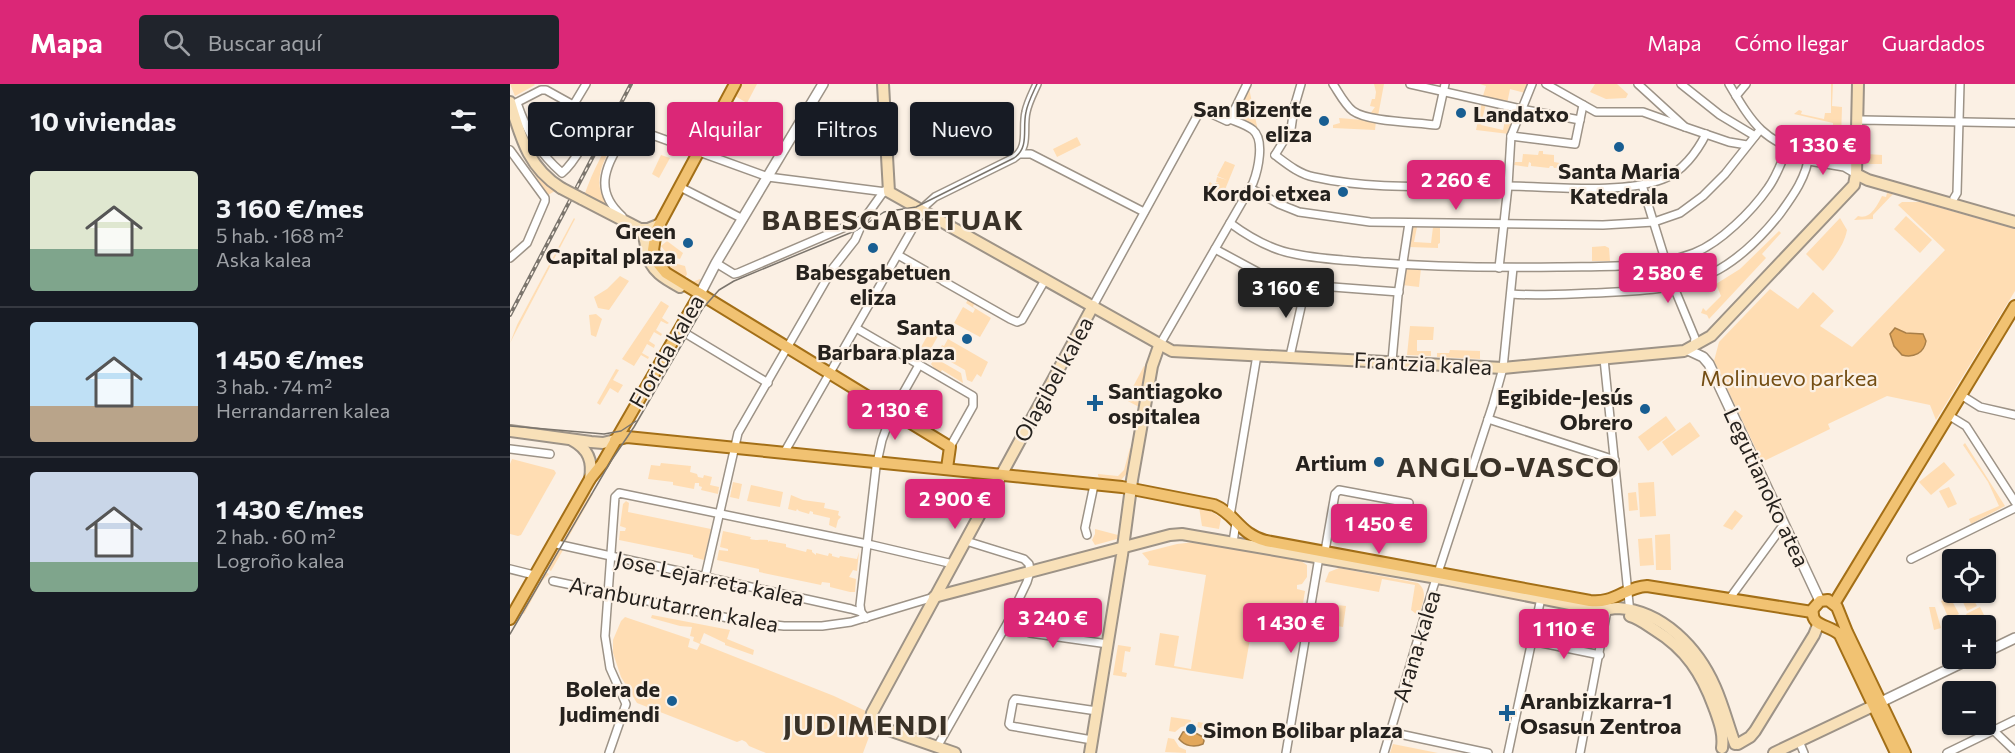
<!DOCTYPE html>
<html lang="es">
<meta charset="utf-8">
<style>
:root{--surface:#171b24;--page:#20242c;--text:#f1f3f6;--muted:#9ea1a6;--line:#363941;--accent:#db2777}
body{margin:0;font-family:Commissioner,sans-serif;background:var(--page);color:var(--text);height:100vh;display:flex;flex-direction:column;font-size:22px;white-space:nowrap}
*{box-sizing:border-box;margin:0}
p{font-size:20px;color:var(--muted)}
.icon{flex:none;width:33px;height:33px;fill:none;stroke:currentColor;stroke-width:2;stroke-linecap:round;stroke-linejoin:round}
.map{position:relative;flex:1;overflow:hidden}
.drawer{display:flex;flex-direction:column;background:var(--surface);width:510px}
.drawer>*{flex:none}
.banner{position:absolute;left:18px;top:18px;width:570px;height:54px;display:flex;gap:12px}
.controls{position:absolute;left:1432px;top:465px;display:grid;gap:12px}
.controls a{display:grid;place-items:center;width:54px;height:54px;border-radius:6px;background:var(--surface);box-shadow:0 2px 4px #0004;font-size:30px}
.price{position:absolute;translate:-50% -51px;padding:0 14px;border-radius:6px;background:var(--accent);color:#fff;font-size:20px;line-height:39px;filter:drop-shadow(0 2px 3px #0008)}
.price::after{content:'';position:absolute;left:50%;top:36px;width:18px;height:14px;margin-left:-9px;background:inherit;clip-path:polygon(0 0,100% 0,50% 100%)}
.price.current{background:#222;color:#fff}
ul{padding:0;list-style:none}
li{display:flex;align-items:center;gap:18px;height:150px;padding:0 30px}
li+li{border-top:2px solid var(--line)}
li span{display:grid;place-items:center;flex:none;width:168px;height:120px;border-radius:6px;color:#555}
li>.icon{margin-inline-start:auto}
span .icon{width:72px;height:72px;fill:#fffc;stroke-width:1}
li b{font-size:26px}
h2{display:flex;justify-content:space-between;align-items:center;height:72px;padding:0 30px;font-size:26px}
.chip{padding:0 21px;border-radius:6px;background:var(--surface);box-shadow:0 2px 4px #0004;font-size:21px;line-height:54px}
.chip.current{background:var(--accent);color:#fff}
header{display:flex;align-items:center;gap:36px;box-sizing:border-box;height:84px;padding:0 30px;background:var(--accent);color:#fff}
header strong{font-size:28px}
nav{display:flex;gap:33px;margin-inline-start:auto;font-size:21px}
.search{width:420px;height:54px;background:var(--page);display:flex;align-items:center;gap:15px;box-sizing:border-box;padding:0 21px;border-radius:6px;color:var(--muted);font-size:22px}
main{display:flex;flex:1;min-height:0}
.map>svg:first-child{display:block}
.green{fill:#ffddb3}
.water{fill:#e2a75b;stroke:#a97f48;stroke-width:1.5}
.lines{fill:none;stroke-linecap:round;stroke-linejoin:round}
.minor-casing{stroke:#9d9387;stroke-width:10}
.tertiary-casing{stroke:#9d9387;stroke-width:12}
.secondary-casing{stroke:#9d9387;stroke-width:14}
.primary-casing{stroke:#a36f17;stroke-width:14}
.minor{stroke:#fff;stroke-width:7}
.tertiary{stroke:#fff;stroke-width:9}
.secondary{stroke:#f8e0b8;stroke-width:10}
.primary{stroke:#f1c272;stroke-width:10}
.tram{stroke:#7b756d;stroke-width:1.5}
.rail-casing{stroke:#7b756d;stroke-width:4}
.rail{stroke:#fbf0e4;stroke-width:1.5;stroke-dasharray:4.5;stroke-linecap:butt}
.secondary-bridge-casing{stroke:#9d9387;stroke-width:14;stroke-linecap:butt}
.secondary-bridge{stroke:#f8e0b8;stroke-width:10}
.poi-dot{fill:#185e92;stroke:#fbf0e4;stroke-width:2}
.labels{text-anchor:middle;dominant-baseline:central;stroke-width:4.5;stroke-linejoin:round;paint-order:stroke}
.poi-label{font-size:22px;font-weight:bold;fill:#25211d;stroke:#fbf0e4;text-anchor:end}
.street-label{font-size:22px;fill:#25211d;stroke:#fbf0e4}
.park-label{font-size:22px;fill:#744e14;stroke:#fbf0e4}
.district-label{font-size:28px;font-weight:bold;letter-spacing:1.5px;fill:#3a3228;stroke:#fbf0e4}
</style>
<header>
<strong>Mapa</strong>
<div class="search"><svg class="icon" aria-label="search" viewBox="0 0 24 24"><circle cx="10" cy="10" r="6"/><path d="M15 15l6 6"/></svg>Buscar aquí</div>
<nav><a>Mapa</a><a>Cómo llegar</a><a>Guardados</a></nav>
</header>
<main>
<section class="drawer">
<h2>10 viviendas<svg class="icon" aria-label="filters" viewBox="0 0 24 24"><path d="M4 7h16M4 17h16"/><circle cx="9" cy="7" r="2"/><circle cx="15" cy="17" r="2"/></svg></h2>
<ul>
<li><span style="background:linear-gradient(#dfe7d0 65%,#7fa58c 0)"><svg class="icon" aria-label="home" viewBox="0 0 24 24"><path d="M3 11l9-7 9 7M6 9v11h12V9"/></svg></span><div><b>3 160 €/mes</b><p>5 hab. · 168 m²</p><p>Aska kalea</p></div></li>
<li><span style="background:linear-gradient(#bfe0f5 70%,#b9a48a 0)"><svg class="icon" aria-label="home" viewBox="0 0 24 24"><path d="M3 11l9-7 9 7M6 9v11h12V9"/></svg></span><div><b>1 450 €/mes</b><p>3 hab. · 74 m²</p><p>Herrandarren kalea</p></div></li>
<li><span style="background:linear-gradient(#c9d6e8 75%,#7fa58c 0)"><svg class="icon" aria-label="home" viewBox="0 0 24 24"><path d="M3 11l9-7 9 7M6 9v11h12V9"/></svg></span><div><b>1 430 €/mes</b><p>2 hab. · 60 m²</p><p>Logroño kalea</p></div></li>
</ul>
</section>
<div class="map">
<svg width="1505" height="669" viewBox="0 0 1505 669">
<rect width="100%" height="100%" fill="#fbf0e4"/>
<g class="green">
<polygon points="0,0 24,0 25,1 5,12"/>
<polygon points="231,0 247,0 237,19 225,12"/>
<polygon points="864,0 874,0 868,32 860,30 865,23 860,22 862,15 865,15 866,8"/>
<polygon points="970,0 1018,0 1015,9 1000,5 997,20 972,15 976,2"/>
<polygon points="1085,0 1107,0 1118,10 1116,14 1096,15 1080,8"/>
<polygon points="1321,0 1323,0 1322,22 1332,23 1331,55 1323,57 1323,39 1284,30 1289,26 1292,27 1291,30 1314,35 1315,29 1321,29"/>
<polygon points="739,4 748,47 724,34"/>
<polygon points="972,18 976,19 971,41 993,46 998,24 1007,27 999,50 966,46"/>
<polygon points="829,34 866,37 865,46 823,44 823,41 830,39"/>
<path d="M 114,37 L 119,40 L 116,46 L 112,44 C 102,63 84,86 91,108 C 93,114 99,120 102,125 L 74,112 C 83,86 97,58 114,37 Z"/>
<polygon points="567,53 571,61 547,73 543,65"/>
<polygon points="1029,67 1033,67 1033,70 1044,71 1044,78 1055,80 1055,83 1044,84 1043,82 1040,82 1039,84 1021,82 1021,79 1019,78 1018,83 1004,81 1005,78 1012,78 1013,70 1028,71"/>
<polygon points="1357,70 1372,71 1372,80 1357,80"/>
<polygon points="151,71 160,74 149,94 142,90"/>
<polygon points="715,77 725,81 712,113 705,108 706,105 703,102 701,108 696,105 700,98 706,103 705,99 709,99 706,98 707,93 717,96 707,92"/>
<polygon points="17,79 30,95 45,107 38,111"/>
<path d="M 1377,109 L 1383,110 L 1363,131 L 1363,135 L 1344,136 L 1348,132 C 1360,136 1367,122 1372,112 L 1376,113 Z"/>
<polygon points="1392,118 1410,118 1505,145 1505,207 1426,336 1420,321 1377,312 1318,340 1320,345 1252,378 1204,277 1209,258 1260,205 1288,225 1303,208 1324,227 1310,242 1342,263 1435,166 1388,121"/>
<polygon points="1396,132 1422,156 1410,169 1384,145"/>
<polygon points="64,134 65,135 0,259 7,241"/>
<path d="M 1330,134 L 1337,146 C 1334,162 1323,175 1313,187 L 1296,170 Z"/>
<polygon points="903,142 907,143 904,158 921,159 923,143 930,143 930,159 928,160 928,164 899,163"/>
<polygon points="1269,147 1271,149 1252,170 1256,174 1199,235 1197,231 1191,229 1193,224 1196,227 1211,212 1206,200 1230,185"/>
<polygon points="157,157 173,169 170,175 159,172 151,162"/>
<polygon points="1095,162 1099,164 1100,177 1082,177 1082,163"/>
<polygon points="148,175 175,182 177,190 175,194 182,198 190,195 193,199 184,203 160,188"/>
<polygon points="894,184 911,184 909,203 892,201"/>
<polygon points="1123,184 1125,200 1115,201 1114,185"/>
<polygon points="110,192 119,197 99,226 88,224 84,213 97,205"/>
<polygon points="459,214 486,230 485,231 464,220 463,223 481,234 470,253 444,239 453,223 463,229 465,225 456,219"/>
<polygon points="151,217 159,222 152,234 159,239 157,240 151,237 146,246 152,250 151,252 144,248 139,257 145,261 144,264 137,260 132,269 139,273 138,275 131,271 124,282 112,275"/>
<polygon points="86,230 92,235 86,253 81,251 79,231"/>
<polygon points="424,240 432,245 419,268 411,263"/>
<polygon points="900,242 924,243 923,256 907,256 907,267 921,267 921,272 897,271"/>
<polygon points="438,255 478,278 471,293 467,290 462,298 457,296 455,286 427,270 432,261 434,262"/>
<polygon points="940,266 970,267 970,275 927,273 927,269 939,269"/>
<polygon points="425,274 451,289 453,299 432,286 429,291 421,280"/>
<polygon points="634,282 636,283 629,323 616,316"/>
<polygon points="106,285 109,286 103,296 113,301 108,309 100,304 90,321 87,319"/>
<polygon points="999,306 1007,309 1002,318 1006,322 1004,325 994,322"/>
<polygon points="1156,332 1166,346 1138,367 1128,353"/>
<polygon points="1180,338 1190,352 1162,372 1152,358"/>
<polygon points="1455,359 1495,422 1461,440 1459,435 1489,422 1478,398 1453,361"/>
<polygon points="620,364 622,364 619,387 611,396 590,394 588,392 588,390 608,392 614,386"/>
<polygon points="2,375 44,386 46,389 11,451 8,452 0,450 0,380"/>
<polygon points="1434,378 1445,391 1421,411 1409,398"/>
<polygon points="151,379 181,382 180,388 187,390 188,393 193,394 194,391 202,393 200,401 209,403 208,410 191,406 192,403 189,402 189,399 185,399 184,405 163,401 163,398 138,395 141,381 150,382"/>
<polygon points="223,398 232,400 229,415 220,413"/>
<polygon points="1144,398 1146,432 1130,433 1128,399"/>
<polygon points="241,401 273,408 270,423 237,417"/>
<polygon points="1439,403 1447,420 1438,424 1429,407"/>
<polygon points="76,407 83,410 55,459 50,455"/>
<polygon points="1126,408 1128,426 1119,427 1118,409"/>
<polygon points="281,411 293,416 315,419 314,424 329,427 328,431 331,433 328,436 326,444 319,441 320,434 303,430 303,428 300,427 299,430 289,427 287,425 286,427 278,425"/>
<polygon points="116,417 119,419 118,428 201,445 194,476 183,473 183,471 109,456 110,447 115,447 116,444 110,442 113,420"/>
<polygon points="689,423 699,426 711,434 709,445 692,442"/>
<polygon points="1225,426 1233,432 1222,446 1213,442"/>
<polygon points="585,445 608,451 607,455 585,461 582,456 585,450"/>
<path d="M 213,447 L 241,453 L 240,455 C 248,457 251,455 258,456 L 258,458 L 259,457 L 276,460 L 276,463 L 296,468 L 297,465 L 302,466 L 302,468 L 306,471 L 306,469 L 318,472 L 319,469 L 322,470 L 322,472 L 329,474 L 330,472 L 347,475 L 349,468 L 347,487 L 343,486 L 339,493 L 346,495 L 345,508 L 340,508 L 320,503 L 320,499 L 312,498 L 311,501 L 249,488 L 249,485 L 207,476 L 209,466 L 218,467 L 218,465 L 210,463 Z"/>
<polygon points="1160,450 1161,486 1146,486 1145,451"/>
<polygon points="1142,454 1144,481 1130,482 1128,455"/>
<polygon points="684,458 791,477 797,481 797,493 792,500 787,501 787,505 795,507 787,557 741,549 733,595 645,581 650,549 669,552 664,582 681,585 696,491 638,481 639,477 632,469 667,460"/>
<polygon points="45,465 53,466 41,487 32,482"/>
<path d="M 829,484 L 908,499 C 919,508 912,520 909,532 L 901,526 L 905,501 L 872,495 L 869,508 L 815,498 L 819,488 Z"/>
<polygon points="31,485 39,490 32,497 14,530 10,527"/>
<polygon points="1449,509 1460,509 1467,522 1457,527"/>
<polygon points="1440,513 1449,530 1439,535 1431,517"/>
<polygon points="819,520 836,522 833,543 816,540"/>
<polygon points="1419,523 1425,523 1431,544 1424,546"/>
<polygon points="1470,523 1484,551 1476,555 1476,542 1461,541 1456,530"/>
<polygon points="142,531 220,546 217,555 244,566 243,571 215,561 215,559 194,549 190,559 324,612 358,628 363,642 353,669 256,669 239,662 236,658 232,656 227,658 127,619 111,593 103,569 103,556 111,537 115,533 180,555 178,563 187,566 190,560 183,557 184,553 180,552 182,543 170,542 141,534"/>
<polygon points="608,561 621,563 620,568 615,567 612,588 617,589 616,593 603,591"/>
<polygon points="661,633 681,636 680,641 671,643 665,648 659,647"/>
<polygon points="688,638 708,641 705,655 700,654 693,645 687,643"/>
<polygon points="658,654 664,655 669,663 676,666 676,669 655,668"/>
<polygon points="883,660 928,669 880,669"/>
</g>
<g class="water">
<path d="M 1385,244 L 1396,249 L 1413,250 L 1416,257 C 1414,269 1404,274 1392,271 L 1384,262 L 1380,250 Z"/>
<path d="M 682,647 L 693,653 L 694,657 L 693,660 C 684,664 675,662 669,655 L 673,648 Z"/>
</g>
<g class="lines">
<defs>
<g id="minor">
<path d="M 823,0 C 829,9 835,21 843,27 C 858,38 906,38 926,41 L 935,0"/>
<polyline points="900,0 1011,25 1070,36"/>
<polyline points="1036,0 1086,28 1133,28 1175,43"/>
<polyline points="1128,0 1175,43 1219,58 1237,61"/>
<polyline points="1171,0 1210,31 1245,52"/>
<path d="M 1219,0 C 1243,41 1254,58 1301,71 C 1317,75 1332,74 1346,83"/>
<polyline points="1226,12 1236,0"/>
<polyline points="64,20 76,0"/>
<path d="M 0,22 L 31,6 L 36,6 L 83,32 C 85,45 63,80 52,89 C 29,69 17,48 7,19"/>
<polyline points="720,35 737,0"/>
<polyline points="1347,38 1352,36 1505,39"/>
<polyline points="204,39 275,64"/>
<polyline points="1001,52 1065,60 1073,21"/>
<polyline points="0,66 35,114 35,117 17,159 0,174"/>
<polyline points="509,70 521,70 634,128"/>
<path d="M 765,71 C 777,80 789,90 804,93 C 866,107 932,101 995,102 C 1040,102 1110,111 1153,95 C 1172,88 1187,68 1196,50"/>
<polyline points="765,71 781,45 784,24 791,0"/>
<polyline points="1299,77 1334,83 1346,90"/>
<polyline points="1132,101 1163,201 1185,254 1184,263"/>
<polyline points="170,103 233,135"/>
<polyline points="740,104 769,120 789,128 860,138 1093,141 1144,138 1170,129 1193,112 1215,90 1250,46"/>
<polyline points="1444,114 1447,109 1450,0"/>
<path d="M 112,132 C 78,102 102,73 120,43 L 258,93 L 376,108"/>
<path d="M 720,139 C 739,153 761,166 785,170 C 809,175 833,176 857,178 C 921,183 985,184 1048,183 C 1092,182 1142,185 1184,169 C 1210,159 1242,127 1258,104 C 1267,92 1272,76 1278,63"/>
<polyline points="705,165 757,193 796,201 889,208"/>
<polyline points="388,171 430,195"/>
<polyline points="206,179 224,190 228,189 354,135"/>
<polyline points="989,184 998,102 1001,52 1022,0"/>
<polyline points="433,197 500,235 507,238 512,236 535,196"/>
<path d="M 1001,210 C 1029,212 1056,210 1084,209 C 1125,207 1171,207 1208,186 C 1231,173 1253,151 1269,131 C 1282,113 1297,93 1299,70"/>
<path d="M 583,222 L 691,25 L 717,37 L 720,35 C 727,38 737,41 743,46 C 755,56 748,86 743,99 L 649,262"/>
<polyline points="346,244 463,312 463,322 440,363"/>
<polyline points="170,246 258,299"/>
<polyline points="780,272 796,201"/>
<polyline points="1094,275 1120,529"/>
<polyline points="882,277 888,211 899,139"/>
<polyline points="1451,311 1470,323 1505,331"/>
<polyline points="1438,331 1456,342 1505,418"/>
<polyline points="978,335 1105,376"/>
<polyline points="0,365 40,370"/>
<path d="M 274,369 L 416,121 L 425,113 L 504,74 C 520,63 512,45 516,28 C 518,18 523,9 527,0"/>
<polyline points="720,432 747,271"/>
<polyline points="577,451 575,444 584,401"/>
<polyline points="723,458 726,439"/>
<polyline points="42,459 341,525 351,528 356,534"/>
<polyline points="815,467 825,410 829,406 899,419"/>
<polyline points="1401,475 1505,424"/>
<polyline points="0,485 24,491"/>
<polyline points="195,493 228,349 323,184 345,156 354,135 374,107"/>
<polyline points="43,497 237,538 274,542 312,542 341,538 424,513"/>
<polyline points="1220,514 1274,440"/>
<polyline points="351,528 350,521 366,383 372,356 382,329 409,281"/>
<polyline points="498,538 520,549 598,560"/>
<polyline points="1022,557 1090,571"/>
<polyline points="1483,646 1505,667"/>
<polyline points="880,648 978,669"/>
<polyline points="582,656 501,642 499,640 503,618 505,615 587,627"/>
<polyline points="1289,657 1294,669"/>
<polyline points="427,663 498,538 517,498 520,488 519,480 514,475 456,457"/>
<polyline points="99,669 116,620 100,584 95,552 105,413 109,409 362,461 443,480"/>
<polyline points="776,669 808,479 808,471"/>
<polyline points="874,669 923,504 983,320 993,284 1003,184"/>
<polyline points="998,669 1031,514"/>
<polyline points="1070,669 1097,526"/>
<polyline points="1437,669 1505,636"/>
</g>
<g id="tertiary">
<polyline points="190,210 206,179 313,0"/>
<polyline points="1178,266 1193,273 1199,280 1310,517"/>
<polyline points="1476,568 1505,554"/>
<polyline points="1371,618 1462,574"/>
</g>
<g id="secondary">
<polyline points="373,0 379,108 662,267 993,284 1174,267 1201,252 1344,101 1346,90 1348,0"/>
<path d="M 0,18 C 11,54 18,83 51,104"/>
<polyline points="1346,90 1358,96 1505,138"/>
<polyline points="72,115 130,145 138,145 150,140"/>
<path d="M 130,145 C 136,153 135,159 137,168 C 140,187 155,195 170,203"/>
<polyline points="0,347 81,358 93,359 105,356"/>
<path d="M 62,356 C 79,365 83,378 80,395"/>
<path d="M 424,513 L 660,451 L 672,450 L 933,495 L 1090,526 C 1096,526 1102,524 1108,524 C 1153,527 1188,564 1205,603 C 1213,621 1218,641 1225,660"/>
<path d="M 1120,532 C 1130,535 1137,541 1145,546 C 1176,565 1192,590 1204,623 C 1209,637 1214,649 1212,664"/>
<polyline points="1228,660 1240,653 1245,647 1304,551 1308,541"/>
<polyline points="445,669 367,642 361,636 362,629 583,222"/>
<polyline points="580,669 612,471 622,396 642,282 649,262"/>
<polyline points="1264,669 1363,622"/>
</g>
<g id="primary">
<polyline points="225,0 146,147 143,166 147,178 156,189 440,363 437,384"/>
<path d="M 105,356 L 117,353 L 127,354 L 612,403 L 704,421 C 726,430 729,450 756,457 L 1080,517 C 1104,520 1115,503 1137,502 L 1302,528"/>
<polyline points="1324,520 1505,222"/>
<polyline points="0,535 80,395 92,380 190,210"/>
<path d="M 1386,669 L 1330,551 C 1320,540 1300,544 1303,525 L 1310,517 L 1318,516 L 1327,523 L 1337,548 L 1395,669"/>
</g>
</defs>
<use href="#minor" class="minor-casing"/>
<use href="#tertiary" class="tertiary-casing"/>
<use href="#secondary" class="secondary-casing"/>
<use href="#primary" class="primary-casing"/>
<use href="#minor" class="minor"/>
<use href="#tertiary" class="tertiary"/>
<use href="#secondary" class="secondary"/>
<use href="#primary" class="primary"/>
<g class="tram">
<polyline points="0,342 94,350 111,347 126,337"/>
<path d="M 0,550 L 101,377 L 124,343 L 193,224 L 209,206 L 224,197 L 347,146 L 374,128 L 406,123 L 504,74 C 520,63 512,45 516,28 C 518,18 523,9 527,0"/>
</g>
<defs>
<polyline id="rail" points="0,231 121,0"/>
</defs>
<use href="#rail" class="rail-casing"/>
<use href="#rail" class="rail"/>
<defs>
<polyline id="secondary-bridge" points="51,104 72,115"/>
</defs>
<use href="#secondary-bridge" class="secondary-bridge-casing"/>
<use href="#secondary-bridge" class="secondary-bridge"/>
</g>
<g class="poi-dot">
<circle cx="951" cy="29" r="6"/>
<circle cx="814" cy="37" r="6"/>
<circle cx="1109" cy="63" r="6"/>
<circle cx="833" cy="108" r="6"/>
<circle cx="178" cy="159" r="6"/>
<circle cx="363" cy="164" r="6"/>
<circle cx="457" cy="255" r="6"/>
<path d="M582 310h6v6h6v6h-6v6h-6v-6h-6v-6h6z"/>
<circle cx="1135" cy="325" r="6"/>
<circle cx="869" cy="378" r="6"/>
<circle cx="162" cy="617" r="6"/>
<path d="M994 620h6v6h6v6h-6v6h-6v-6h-6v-6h6z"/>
<circle cx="681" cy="645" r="6"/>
</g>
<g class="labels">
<g class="poi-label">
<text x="802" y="24">San Bizente<tspan x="802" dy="25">eliza</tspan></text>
<text x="963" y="29" text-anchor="start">Landatxo</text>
<text x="1109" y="86" text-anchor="middle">Santa Maria<tspan x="1109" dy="25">Katedrala</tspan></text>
<text x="821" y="108">Kordoi etxea</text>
<text x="166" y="146">Green<tspan x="166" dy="25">Capital plaza</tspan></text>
<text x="363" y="187" text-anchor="middle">Babesgabetuen<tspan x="363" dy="25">eliza</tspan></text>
<text x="445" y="242">Santa<tspan x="445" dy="25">Barbara plaza</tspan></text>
<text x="598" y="306" text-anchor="start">Santiagoko<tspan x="598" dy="25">ospitalea</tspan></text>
<text x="1123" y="312">Egibide-Jesús<tspan x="1123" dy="25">Obrero</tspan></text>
<text x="857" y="378">Artium</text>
<text x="150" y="604">Bolera de<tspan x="150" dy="25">Judimendi</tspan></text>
<text x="1010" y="616" text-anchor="start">Aranbizkarra-1<tspan x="1010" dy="25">Osasun Zentroa</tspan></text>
<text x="693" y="645" text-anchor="start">Simon Bolibar plaza</text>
</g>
<g class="street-label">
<text transform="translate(156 267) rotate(-60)">Florida kalea</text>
<text transform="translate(913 279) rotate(3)">Frantzia kalea</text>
<text transform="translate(543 295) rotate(-61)">Olagibel kalea</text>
<text transform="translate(1257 403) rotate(65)">Legutianoko atea</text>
<text transform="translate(200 494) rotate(12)">Jose Lejarreta kalea</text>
<text transform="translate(164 520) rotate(11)">Aranburutarren kalea</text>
<text transform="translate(906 562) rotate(-73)">Arana kalea</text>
</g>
<g class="park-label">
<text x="1279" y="293">Molinuevo parkea</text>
</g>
<g class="district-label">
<text x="383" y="135">BABESGABETUAK</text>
<text x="998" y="382">ANGLO-VASCO</text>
<text x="356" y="640">JUDIMENDI</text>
</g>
</g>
</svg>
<div class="controls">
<a><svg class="icon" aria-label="locate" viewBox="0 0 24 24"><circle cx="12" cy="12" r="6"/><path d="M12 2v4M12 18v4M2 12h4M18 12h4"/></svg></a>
<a>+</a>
<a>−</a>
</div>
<b class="price" style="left:1313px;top:92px">1 330 €</b>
<b class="price" style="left:946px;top:127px">2 260 €</b>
<b class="price" style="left:1158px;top:220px">2 580 €</b>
<b class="price current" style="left:776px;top:235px">3 160 €</b>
<b class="price" style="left:385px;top:357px">2 130 €</b>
<b class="price" style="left:445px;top:446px">2 900 €</b>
<b class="price" style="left:869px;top:471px">1 450 €</b>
<b class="price" style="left:543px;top:565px">3 240 €</b>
<b class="price" style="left:781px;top:570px">1 430 €</b>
<b class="price" style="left:1054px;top:576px">1 110 €</b>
<div class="banner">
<a class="chip">Comprar</a>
<a class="chip current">Alquilar</a>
<a class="chip">Filtros</a>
<a class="chip">Nuevo</a>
</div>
</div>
</main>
